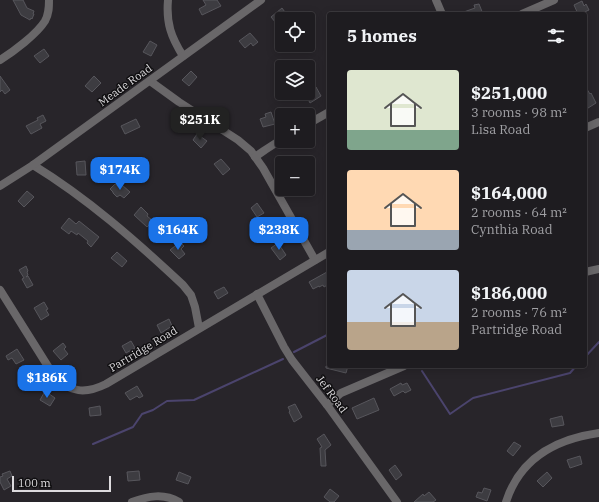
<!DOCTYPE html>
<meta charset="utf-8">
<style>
:root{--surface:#1e1c20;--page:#262529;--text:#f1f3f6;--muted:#a1a1a5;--line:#3c3a3e;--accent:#1a73e8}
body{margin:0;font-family:"IBM Plex Serif",serif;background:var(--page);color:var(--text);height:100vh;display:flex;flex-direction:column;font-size:15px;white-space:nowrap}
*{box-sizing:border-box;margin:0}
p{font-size:13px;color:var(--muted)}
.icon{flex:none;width:22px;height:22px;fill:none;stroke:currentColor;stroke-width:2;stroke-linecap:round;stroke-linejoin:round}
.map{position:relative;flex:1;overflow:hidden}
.panel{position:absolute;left:327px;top:12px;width:260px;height:356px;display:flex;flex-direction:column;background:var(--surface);border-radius:4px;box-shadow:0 2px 10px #0003,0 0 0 1px var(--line)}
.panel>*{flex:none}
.controls{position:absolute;left:275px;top:12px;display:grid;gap:8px}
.controls a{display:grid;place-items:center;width:40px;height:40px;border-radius:4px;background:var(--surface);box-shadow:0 2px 10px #0003,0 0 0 1px var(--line);font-size:20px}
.scale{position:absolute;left:12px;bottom:10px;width:99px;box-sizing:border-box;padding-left:4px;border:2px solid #dddbde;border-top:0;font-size:11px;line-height:14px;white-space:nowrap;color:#dddbde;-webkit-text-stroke:3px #100f11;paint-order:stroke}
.price{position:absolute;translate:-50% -34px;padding:0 9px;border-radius:8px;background:var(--accent);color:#fff;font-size:13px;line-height:26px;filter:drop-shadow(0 1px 2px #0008)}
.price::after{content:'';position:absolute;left:50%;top:24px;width:12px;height:9px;margin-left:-6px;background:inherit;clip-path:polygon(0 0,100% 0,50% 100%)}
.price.active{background:#222;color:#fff}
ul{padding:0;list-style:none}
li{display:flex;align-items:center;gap:12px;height:100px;padding:0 20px}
li span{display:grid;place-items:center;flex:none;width:112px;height:80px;border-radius:4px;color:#555}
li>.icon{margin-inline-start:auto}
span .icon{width:48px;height:48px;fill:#fffc;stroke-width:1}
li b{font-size:17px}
h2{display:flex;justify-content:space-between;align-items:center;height:48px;padding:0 20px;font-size:17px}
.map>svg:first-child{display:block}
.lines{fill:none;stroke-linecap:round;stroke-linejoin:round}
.stream{stroke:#4b446d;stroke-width:2}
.building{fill:#3d3c41;stroke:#57565c}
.minor{stroke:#696769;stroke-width:8}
.labels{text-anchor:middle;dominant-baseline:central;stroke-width:3;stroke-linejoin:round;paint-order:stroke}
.street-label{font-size:11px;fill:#dddbde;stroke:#100f11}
</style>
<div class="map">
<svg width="599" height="502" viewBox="0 0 599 502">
<rect width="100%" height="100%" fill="#28252a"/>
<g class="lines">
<g class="stream">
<polyline points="294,352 329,334"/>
<polyline points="585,357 599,342"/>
<polyline points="422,371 450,414 473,398 570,373 576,366"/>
<polyline points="93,444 133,427 142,414 153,410 167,401 194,400 283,359"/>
</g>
</g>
<g class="building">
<polygon points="13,0 23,0 27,8 34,11 33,14 34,14 32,19 31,18 30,20 21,15"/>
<polygon points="203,0 217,0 221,6 202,15 199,9 206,5"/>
<polygon points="582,1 584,6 586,4 589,10 580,14 578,14 574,5"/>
<polygon points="479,4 483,14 461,14 461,13 475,8 474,5"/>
<polygon points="282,8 290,19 282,19 276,23 271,17"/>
<polygon points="250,33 258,42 253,46 251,43 245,48 239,41"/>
<polygon points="150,41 157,45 151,56 143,52"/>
<polygon points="44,49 49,56 40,63 34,56"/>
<polygon points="191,71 197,77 189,86 182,80"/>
<polygon points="0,76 10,90 5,94 2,90 0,92"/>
<polygon points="94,76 101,83 92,92 85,86"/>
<polygon points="585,86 590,94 591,93 596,103 585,110"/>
<polygon points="316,87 321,96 310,103 306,95 312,92 311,89"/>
<polygon points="271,112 275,124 263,127 260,119 266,117 265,114"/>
<polygon points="43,115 46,121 40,124 42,128 31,134 26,126 38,120 37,118"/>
<polygon points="136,119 140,127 125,134 121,126"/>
<polygon points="197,134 207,141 201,148 193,140"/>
<polygon points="221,159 230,169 223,175 214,164"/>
<polygon points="85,161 86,175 77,175 76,162"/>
<polygon points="115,184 120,188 122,185 130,192 124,198 120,195 117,197 113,193 113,192 110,189"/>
<polygon points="27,191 34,197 24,207 18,201"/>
<polygon points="257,203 264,213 257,217 251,208"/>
<polygon points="141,207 148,214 147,216 153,221 147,227 134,215"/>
<polygon points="69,218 76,224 79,221 99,237 91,247 87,243 88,241 78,233 77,235 71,231 69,234 61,228"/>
<polygon points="180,242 184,246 181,249 185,254 179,259 170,250"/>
<polygon points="278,243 286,255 280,260 271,248"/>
<polygon points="117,252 127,261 122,267 111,258"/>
<polygon points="26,266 28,271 27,272 28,275 26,277 28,276 33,285 27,288 22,279 24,278 19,270"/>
<polygon points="327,272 329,277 329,284 324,287 323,285 319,287 319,286 313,289 309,282"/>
<polygon points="224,287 228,293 218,299 214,292"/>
<polygon points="44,302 48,309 46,310 49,315 41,320 34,308"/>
<polygon points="169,319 172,326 161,333 157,325"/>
<polygon points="131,341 135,348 126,353 122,346"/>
<polygon points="63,343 66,347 64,349 68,354 61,360 53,351"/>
<polygon points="17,349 24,360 16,364 12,358 8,360 6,356"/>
<polygon points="326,366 348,366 346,373 326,368"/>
<polygon points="401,383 402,385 407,383 411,390 405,393 403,391 394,396 390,389"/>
<polygon points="137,386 143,396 139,398 137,396 130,400 125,393"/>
<polygon points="45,391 55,398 50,406 40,400"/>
<polygon points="374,398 379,410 357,419 352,408"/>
<polygon points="295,404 302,417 294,422 289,412 290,411 288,407"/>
<polygon points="100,406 101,415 90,416 89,408"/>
<polygon points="562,416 564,425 552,427 550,419"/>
<polygon points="324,434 331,445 325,450 326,466 321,466 320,448 322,447 317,439"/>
<polygon points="514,442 521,446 513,456 507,451"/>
<polygon points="580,456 582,464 570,468 567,460"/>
<polygon points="395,465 402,475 396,480 389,470"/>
<polygon points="10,471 12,476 7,479 11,486 4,490 0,482 0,477 3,476 2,474"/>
<polygon points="139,471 140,480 128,481 127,472"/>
<polygon points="179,472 191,477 188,484 176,480"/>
<polygon points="547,472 552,478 543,487 537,481"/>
<polygon points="484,488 491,490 487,501 476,497 478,492 482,493"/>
<polygon points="330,489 339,496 334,502 330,502 324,497"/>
<polygon points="429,492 436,500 433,502 414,502 423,494 424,496"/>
</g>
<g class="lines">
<g class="minor">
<path d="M 168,0 C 166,23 171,37 183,56"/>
<polyline points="436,0 442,14"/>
<polyline points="522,14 554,0"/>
<path d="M 0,60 C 13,52 37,34 45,21 C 49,14 49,7 49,0"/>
<polyline points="150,81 179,102 238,140 251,151 263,168 315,260"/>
<polyline points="308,124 329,112"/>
<polyline points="585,128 599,122"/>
<polyline points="255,157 265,150 282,139"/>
<path d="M 33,165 C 87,198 136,241 183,285 L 191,295 L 195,307 L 199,328"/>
<polyline points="0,186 33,165 261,0"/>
<polyline points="585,272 599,269"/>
<path d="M 0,290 L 54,376 C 70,393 86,394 106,384 L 329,252"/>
<polyline points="257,294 284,347 292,360 327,405 397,502"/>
<polyline points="327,405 341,393 404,366"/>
<path d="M 132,502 C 148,496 164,493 179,502"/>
<path d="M 506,502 C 520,458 556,439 599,433"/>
</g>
</g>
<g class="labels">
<g class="street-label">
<text transform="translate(125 85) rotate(-36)">Meade Road</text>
<text transform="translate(143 349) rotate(-31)">Partridge Road</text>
<text transform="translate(332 394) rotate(53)">Jef Road</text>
</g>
</g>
</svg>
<div class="controls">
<a><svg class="icon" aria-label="locate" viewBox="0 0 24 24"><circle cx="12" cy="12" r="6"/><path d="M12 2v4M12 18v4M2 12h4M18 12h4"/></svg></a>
<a><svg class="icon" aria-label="layers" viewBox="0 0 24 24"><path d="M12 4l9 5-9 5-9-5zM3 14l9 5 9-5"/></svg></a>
<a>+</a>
<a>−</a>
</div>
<div class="scale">100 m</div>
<b class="price active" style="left:200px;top:141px">$251K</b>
<b class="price" style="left:120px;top:191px">$174K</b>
<b class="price" style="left:178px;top:251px">$164K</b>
<b class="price" style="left:279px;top:251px">$238K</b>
<b class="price" style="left:47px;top:399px">$186K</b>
<section class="panel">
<h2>5 homes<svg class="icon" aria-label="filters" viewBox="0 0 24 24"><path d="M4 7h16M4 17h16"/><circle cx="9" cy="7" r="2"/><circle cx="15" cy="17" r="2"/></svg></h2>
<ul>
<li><span style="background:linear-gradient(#dfe7d0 75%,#7fa58c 0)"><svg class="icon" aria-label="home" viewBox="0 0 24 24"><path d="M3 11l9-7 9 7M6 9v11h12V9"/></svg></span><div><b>$251,000</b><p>3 rooms · 98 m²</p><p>Lisa Road</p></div></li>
<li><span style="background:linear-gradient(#ffd9b3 75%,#9aa5b1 0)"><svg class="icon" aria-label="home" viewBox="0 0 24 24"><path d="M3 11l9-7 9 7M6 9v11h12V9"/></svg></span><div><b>$164,000</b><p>2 rooms · 64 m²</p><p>Cynthia Road</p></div></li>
<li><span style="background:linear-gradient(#c9d6e8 65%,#b9a48a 0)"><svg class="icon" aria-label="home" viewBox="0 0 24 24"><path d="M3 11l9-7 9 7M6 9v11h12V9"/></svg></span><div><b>$186,000</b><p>2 rooms · 76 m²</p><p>Partridge Road</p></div></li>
</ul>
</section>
</div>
